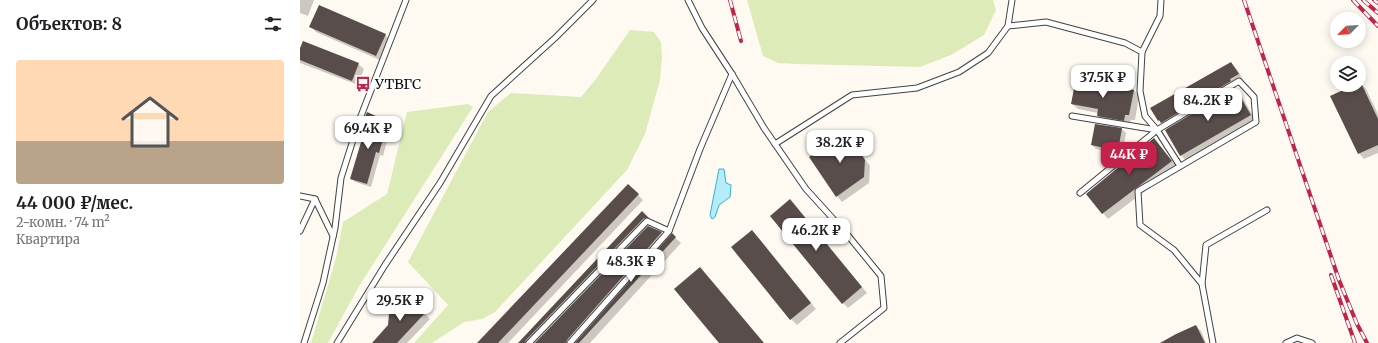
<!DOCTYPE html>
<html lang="ru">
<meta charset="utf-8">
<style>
:root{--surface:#fff;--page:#f6f6f6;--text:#202124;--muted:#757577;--line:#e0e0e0;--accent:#c4224a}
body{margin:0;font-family:Merriweather,serif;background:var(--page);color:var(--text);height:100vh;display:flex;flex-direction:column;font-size:15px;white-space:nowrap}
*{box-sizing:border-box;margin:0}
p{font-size:13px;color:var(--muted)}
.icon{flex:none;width:22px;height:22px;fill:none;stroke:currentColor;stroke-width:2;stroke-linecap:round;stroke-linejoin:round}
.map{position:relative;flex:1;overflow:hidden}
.details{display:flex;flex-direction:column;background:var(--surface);width:300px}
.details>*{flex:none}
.needle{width:26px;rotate:246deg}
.controls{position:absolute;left:1030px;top:12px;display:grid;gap:8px}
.controls a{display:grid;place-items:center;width:36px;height:36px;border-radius:50%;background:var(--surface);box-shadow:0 2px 10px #0003;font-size:20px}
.price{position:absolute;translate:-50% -34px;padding:0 9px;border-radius:8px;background:#fff;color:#222;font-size:13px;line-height:26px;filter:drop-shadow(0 1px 2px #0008)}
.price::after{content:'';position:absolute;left:50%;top:24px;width:12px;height:9px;margin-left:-6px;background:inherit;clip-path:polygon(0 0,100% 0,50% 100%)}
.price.selected{background:var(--accent);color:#fff}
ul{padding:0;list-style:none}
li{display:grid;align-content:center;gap:8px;height:212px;padding:0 16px}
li+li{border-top:1px solid var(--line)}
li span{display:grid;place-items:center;height:124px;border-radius:4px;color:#555}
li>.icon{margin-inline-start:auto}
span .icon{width:72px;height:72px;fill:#fffc;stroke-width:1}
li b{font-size:17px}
h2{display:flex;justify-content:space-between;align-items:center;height:48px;padding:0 16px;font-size:17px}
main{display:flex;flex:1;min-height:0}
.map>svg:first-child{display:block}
.green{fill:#ddebb9}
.water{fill:#b4ecf8;stroke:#39b2d1}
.shadow{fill:#0003}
.building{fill:#584d4b}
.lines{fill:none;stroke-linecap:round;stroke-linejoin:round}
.lane-casing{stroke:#424242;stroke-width:7}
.lane{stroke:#fff;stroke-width:5}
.rail-casing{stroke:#c4224a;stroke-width:4}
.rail{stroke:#fff;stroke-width:2.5;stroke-dasharray:8;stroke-linecap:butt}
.labels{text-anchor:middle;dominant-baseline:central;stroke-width:4;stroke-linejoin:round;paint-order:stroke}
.poi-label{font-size:14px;fill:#0f0f0f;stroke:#fff;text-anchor:start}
</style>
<main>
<section class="details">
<h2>Объектов: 8<svg class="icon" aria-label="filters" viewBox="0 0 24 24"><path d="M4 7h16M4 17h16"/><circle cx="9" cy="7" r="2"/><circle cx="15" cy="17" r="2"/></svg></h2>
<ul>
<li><span style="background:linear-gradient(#ffd9b3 65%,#b9a48a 0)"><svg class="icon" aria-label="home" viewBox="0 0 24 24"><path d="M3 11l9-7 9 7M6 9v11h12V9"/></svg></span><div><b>44 000 ₽/мес.</b><p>2-комн. · 74 m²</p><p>Квартира</p></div></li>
</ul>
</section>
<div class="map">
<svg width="1078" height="343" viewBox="0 0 1078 343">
<rect width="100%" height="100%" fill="#fffaf1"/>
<g class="green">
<polygon points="447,0 693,0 696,10 684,35 651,55 620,67 497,64 478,63 463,56"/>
<polygon points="330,30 354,32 361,42 362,57 360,80 345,134 327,170 195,312 182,319 164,322 132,343 114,343 148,305 108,262 188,112 211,93 281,97 296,79"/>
<polygon points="168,104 173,107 58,288 28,343 11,343 36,258 43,222 87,194 107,112"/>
</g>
<polygon class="water" points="419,169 424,169 426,183 431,185 430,197 419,205 415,217 412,219 410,215"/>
<g class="shadow">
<polygon points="0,0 14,0 8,16 0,13"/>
<polygon points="11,27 85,35 91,41 82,61 16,32"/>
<polygon points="0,49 58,64 64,69 58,85 0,63"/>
<polygon points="931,63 937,69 943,80 935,85 936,87 934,88 941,95 956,121 886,161 881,155 868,129 858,120"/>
<polygon points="1060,83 1066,89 1078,114 1078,153 1064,159 1059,153 1056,85 1059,85"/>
<polygon points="834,90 839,96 835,120 831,120 829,126 803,121 798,116 798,113 778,109 772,104"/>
<polygon points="67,113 78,118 82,122 78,132 84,133 88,137 83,156 80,155 71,187 55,182 51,178 68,123 65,120"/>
<polygon points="796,125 822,129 826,133 822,154 796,149 792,145"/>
<polygon points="546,133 551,139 570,166 569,183 542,202 537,196"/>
<polygon points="854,139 877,167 808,219 787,194"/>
<polygon points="328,185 343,200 208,343 178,343"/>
<polygon points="495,206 567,293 548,308 543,303"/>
<polygon points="342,212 353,223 350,223 347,226 362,233 368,240 372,235 381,243 290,343 219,343"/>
<polygon points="458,237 516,309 497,325 491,319"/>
<polygon points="107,296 130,319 107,343 73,343 89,325"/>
<polygon points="896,326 901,331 906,343 862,343"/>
</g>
<g class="building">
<polygon points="19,5 86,34 76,56 9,27"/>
<polygon points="3,41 59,63 52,81 0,60 0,48"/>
<polygon points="931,62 939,74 930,79 931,81 861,123 859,120 858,121 850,108"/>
<polygon points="776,78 834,90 829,115 825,115 824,121 797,116 798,109 771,104"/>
<polygon points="1054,85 1062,85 1078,119 1078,145 1058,154 1030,96"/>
<polygon points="935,88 951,115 880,156 865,130"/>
<polygon points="67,112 78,117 74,129 85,132 79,153 76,152 67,184 50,179 67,122 64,120"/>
<polygon points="795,124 822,128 818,151 791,145"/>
<polygon points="546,132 565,160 564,177 536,197 509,157"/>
<polygon points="854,138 872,161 802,214 786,194"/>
<polygon points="328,184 339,194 235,304 198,343 177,343"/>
<polygon points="490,199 562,287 542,304 470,216"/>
<polygon points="342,211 349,218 344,218 226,340 225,343 218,343"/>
<polygon points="348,226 362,232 267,340 266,343 235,343"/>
<polygon points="452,230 511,303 490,320 431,247"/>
<polygon points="372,233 376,237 279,343 275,343"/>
<polygon points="400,267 464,343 419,343 374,289"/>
<polygon points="107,295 125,313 97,343 72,343 88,325 89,314"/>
<polygon points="896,325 905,343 860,343 876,334"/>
</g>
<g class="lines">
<defs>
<g id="lane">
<polyline points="388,0 402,28 432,74 464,128 506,189 546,233 581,276 584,308 540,343"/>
<polyline points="861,0 860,16 842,52 840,91 845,116 857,130 880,166"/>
<polyline points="708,26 712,0"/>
<polyline points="772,116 857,130"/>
<polyline points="475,144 552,95 617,88 659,72 688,53 708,26 746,22 825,43 842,52"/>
<polyline points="780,193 857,130 939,81 954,97 956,122 838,191 840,225 874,250 902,284"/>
<polyline points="0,196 15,199"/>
<polyline points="0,231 15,199 33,236"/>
<polyline points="4,343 23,283 35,228 41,178 59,121 106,0"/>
<polyline points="37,343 85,265 140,183 191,96 255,38 293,0"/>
<polyline points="229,343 347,221 369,231"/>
<polyline points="270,343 369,231 400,149 432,74"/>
<polyline points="913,343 902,284 906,245 967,210"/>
<polyline points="986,343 997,338 1012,343"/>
</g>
</defs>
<use href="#lane" class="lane-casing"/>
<use href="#lane" class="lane"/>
<defs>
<g id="rail">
<polyline points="430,0 441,41"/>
<polyline points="944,0 1039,280 1057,324 1067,343"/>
<polyline points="1053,0 1078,26"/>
<polyline points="1063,0 1078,13"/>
<polyline points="1074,0 1078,3"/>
<polyline points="1031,275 1055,343"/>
</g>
</defs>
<use href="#rail" class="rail-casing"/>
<use href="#rail" class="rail"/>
</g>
<defs>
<symbol id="bus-bare" viewBox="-9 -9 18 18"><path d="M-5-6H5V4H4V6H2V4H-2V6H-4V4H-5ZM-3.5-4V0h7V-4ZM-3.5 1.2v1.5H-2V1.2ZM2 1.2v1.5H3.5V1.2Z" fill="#c4224a" stroke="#fff" stroke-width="2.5" paint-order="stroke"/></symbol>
</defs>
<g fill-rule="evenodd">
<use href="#bus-bare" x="52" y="73" width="22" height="22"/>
</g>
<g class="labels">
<g class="poi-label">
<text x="75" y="84">УТВГС</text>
</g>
</g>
</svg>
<div class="controls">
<a><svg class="needle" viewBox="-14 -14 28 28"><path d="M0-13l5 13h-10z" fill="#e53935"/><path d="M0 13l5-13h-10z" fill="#757577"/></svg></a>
<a><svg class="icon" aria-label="layers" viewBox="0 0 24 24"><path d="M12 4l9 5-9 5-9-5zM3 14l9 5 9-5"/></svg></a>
</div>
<b class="price" style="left:803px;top:99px">37.5K ₽</b>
<b class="price" style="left:908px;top:122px">84.2K ₽</b>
<b class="price" style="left:68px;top:150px">69.4K ₽</b>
<b class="price" style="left:540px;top:164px">38.2K ₽</b>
<b class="price selected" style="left:829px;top:176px">44K ₽</b>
<b class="price" style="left:516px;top:252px">46.2K ₽</b>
<b class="price" style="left:331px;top:283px">48.3K ₽</b>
<b class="price" style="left:100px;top:322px">29.5K ₽</b>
</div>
</main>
